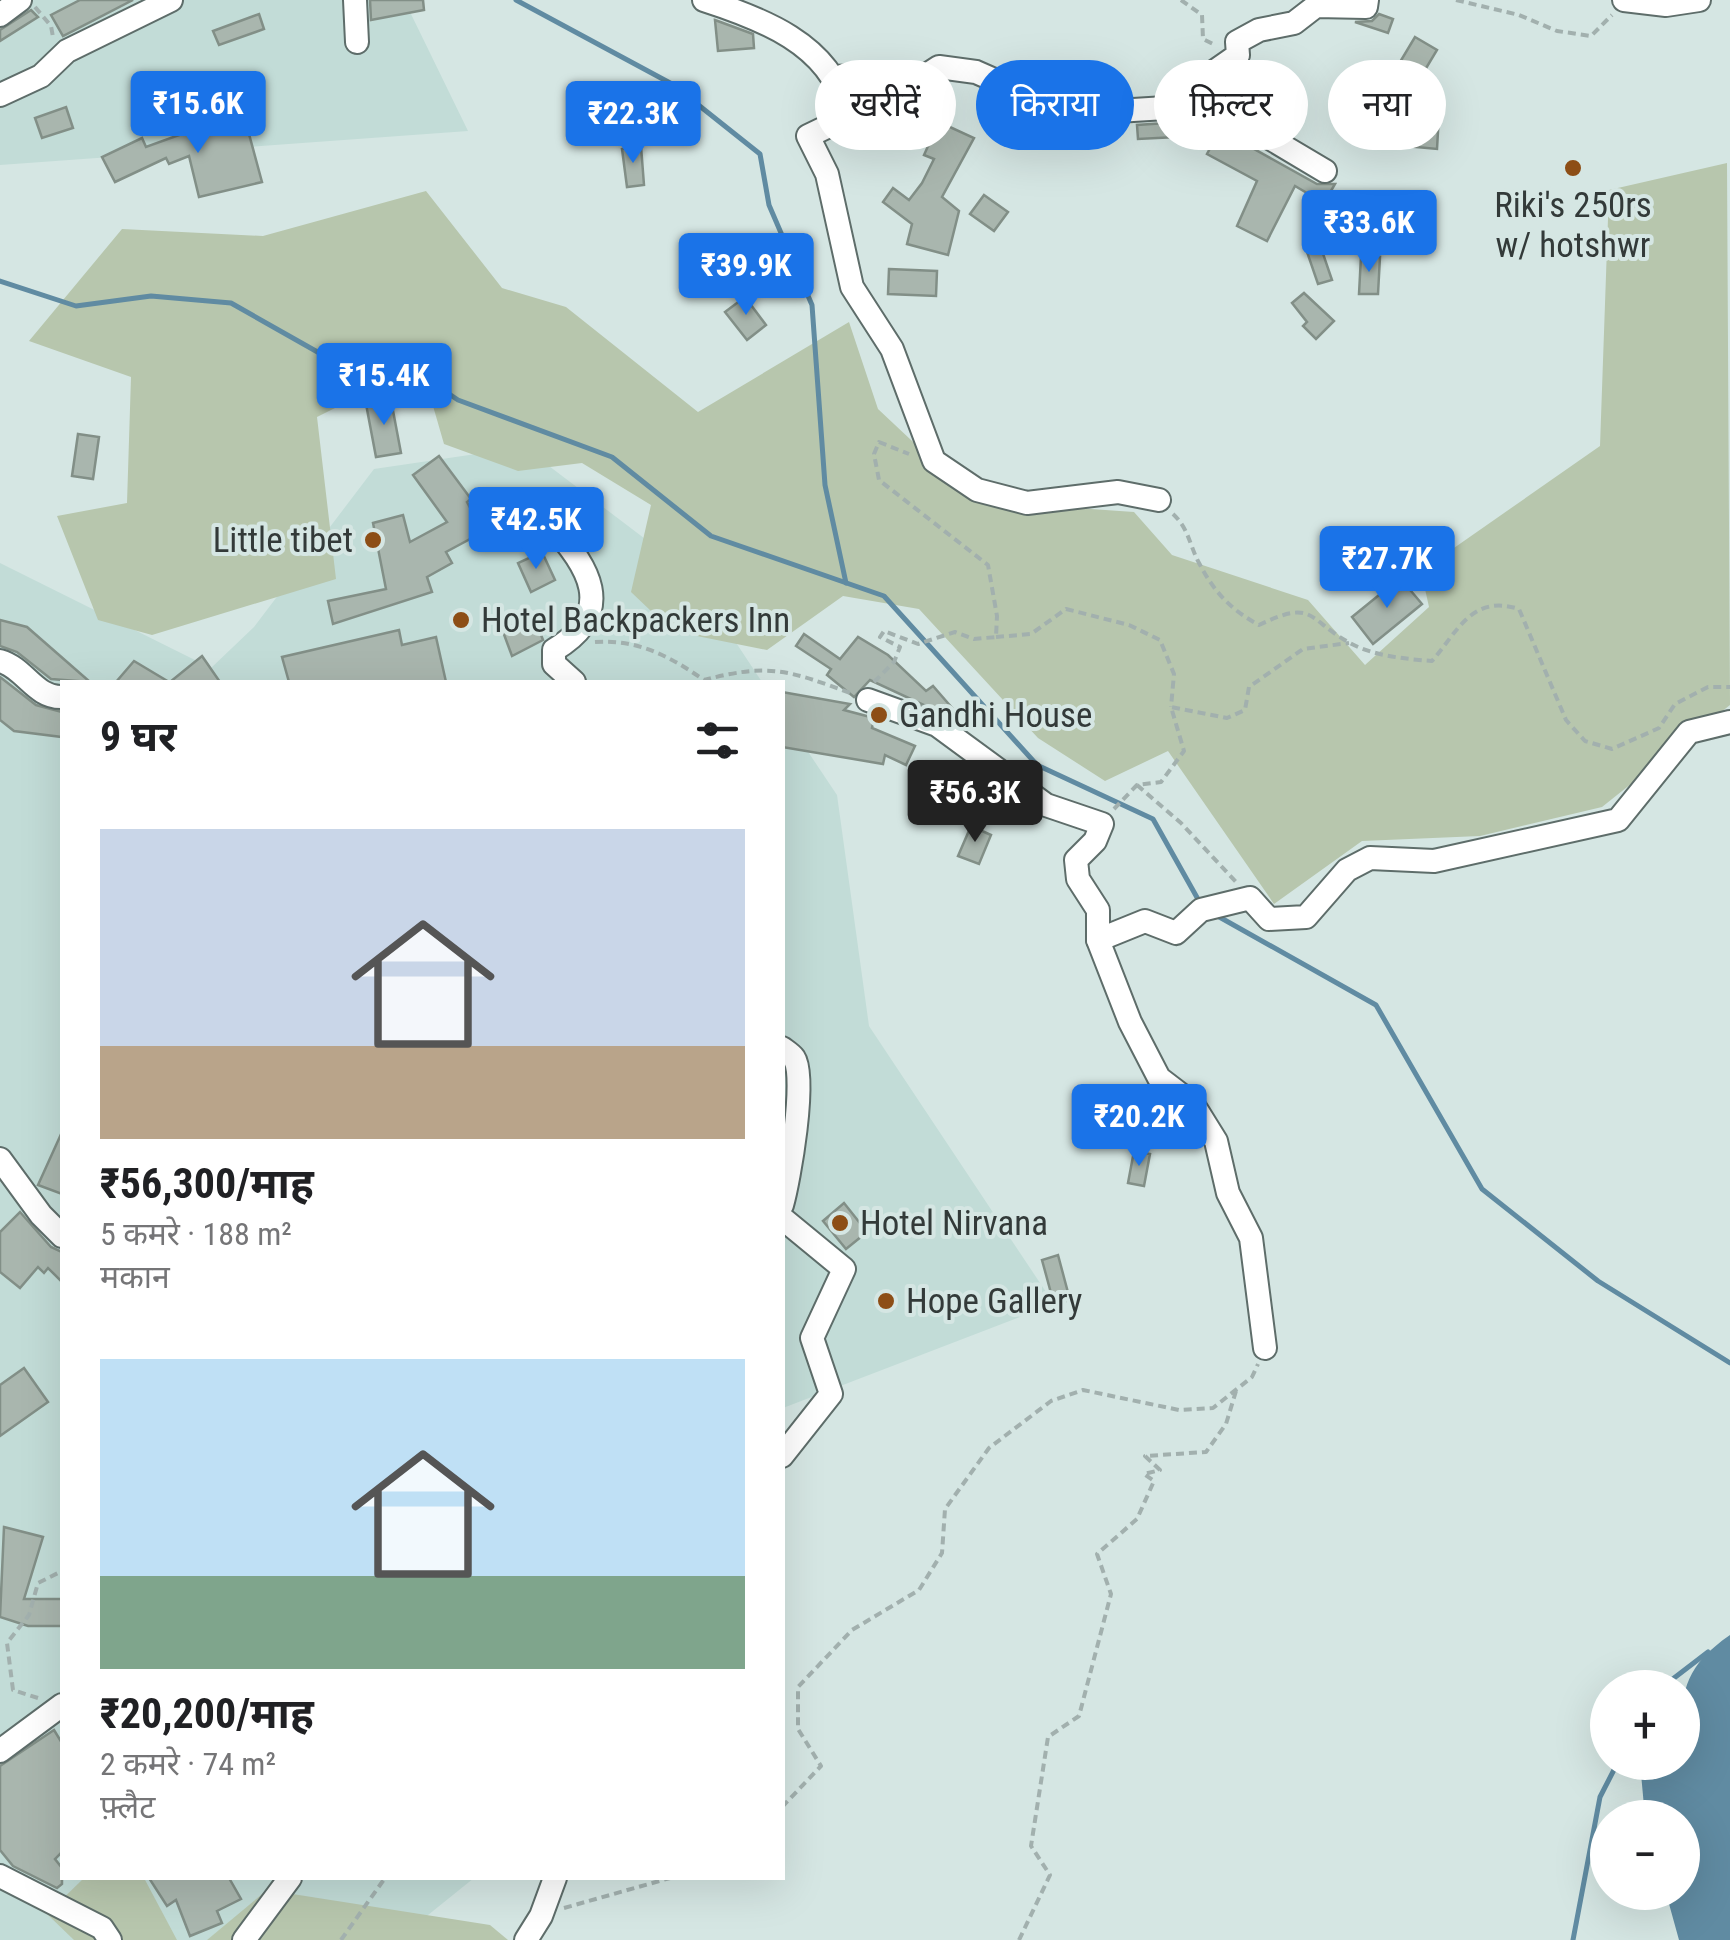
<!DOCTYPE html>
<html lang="hi">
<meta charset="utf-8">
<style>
:root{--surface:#fff;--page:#f6f6f6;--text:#202124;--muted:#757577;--accent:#1a73e8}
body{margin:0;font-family:"Roboto Condensed","Noto Sans Devanagari",sans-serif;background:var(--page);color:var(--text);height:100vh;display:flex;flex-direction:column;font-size:38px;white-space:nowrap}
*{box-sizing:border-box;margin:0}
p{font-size:32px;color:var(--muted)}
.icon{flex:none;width:55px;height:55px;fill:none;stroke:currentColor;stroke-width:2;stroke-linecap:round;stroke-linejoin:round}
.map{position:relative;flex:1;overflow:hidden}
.drawer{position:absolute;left:60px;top:680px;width:725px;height:1200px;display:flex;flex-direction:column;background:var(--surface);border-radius:0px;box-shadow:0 10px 40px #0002}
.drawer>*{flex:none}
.hud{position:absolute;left:815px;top:60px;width:765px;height:90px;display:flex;gap:20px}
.tools{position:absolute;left:1590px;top:1670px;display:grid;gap:20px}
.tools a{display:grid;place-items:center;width:110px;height:110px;border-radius:50%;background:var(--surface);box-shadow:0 10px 40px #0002;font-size:50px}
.price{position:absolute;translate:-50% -85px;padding:0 22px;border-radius:10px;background:var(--accent);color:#fff;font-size:32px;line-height:65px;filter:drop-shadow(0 2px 5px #0008)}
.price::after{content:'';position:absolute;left:50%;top:60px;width:30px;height:22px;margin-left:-15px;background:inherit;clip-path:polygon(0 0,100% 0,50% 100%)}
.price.active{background:#222;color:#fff}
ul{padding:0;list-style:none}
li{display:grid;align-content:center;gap:20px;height:530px;padding:0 40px}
li span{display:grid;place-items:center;height:310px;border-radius:0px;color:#555}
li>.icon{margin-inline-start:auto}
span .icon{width:180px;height:180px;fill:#fffc;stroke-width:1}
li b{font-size:42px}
h2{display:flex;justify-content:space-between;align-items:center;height:120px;padding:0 40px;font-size:42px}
.chip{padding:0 35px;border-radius:45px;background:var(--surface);box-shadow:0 10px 40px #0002;font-size:35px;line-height:90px}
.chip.active{background:var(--accent);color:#fff}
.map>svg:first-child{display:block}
.built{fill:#c2dcd7}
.green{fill:#b7c6ad}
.water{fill:#608ba2}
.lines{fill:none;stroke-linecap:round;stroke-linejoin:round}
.stream{stroke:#608ba2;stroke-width:5}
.building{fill:#a9b6ae;stroke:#828f87;stroke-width:2.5}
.minor-casing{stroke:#5e6d6a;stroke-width:26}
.path{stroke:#a2b0ae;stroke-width:4;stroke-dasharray:8 5;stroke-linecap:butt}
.minor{stroke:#fff;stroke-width:22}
.poi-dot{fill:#8d4e16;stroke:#d5e6e3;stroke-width:4}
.labels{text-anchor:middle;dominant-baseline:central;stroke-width:8;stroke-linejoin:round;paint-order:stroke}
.poi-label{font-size:35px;fill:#333a39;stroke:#d5e6e3;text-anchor:start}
</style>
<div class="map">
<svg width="1730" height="1940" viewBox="0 0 1730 1940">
<rect width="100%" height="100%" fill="#d5e6e3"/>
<g class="built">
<polygon points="0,0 411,0 410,12 468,131 0,165"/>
<polygon points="524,447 690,573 762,682 62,682 62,1878 474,1878 397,1940 0,1940 0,563 211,668 254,627 374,469"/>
<polygon points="782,713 837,795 869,1026 1054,1304 783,1408"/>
</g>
<g class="green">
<polygon points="1727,163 1730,705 1602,807 1480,836 1362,841 1274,904 1168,751 1105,781 1038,738 919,609 843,596 767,650 672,631 631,592 651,505 582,463 518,471 444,444 431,399 385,383 317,417 336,579 152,635 98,620 57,516 127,503 131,377 29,341 122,229 263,236 426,191 502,288 566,307 698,412 849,322 878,409 976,501 1134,512 1172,555 1308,600 1365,665 1429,607 1421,571 1600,446 1609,190"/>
<polygon points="84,1878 144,1878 177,1940 74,1940 47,1914"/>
<polygon points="267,1890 490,1925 508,1940 207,1940"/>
</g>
<path class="water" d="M 1730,1635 L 1730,1940 L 1679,1940 L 1666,1893 L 1682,1892 L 1682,1818 L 1645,1817 L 1640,1763 L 1682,1762 C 1682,1702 1675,1673 1730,1635 Z"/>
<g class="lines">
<g class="stream">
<polyline points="516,0 672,84 760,154 769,205 812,305 825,485 846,583"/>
<polyline points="0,281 76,306 151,296 231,303 337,363 415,371 458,400 612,457 711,536 884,596 1037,765 1153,819 1199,901"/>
<polyline points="1214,914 1376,1005 1482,1189 1598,1281 1730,1363"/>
<polyline points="1661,1688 1708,1652"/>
<polyline points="1573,1940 1600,1797 1618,1762"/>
</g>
</g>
<g class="building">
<polygon points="80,0 133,0 63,36 51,15"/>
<polygon points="370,0 423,0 424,10 371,20"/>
<polygon points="31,10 38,17 0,41 0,30"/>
<polygon points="259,14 264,29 219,45 213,31"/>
<polygon points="1379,14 1393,19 1388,33 1355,22 1372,21"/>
<polygon points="715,20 753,34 754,48 718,51"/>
<polygon points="1415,37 1437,50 1419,80 1397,67"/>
<polygon points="66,107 73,128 42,138 35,118"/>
<polygon points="1409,111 1439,114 1437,149 1406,146"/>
<polygon points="243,112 262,182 199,197 189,156 169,164 166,158 115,182 102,157 142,138 146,147"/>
<polygon points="1196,121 1197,136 1138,139 1137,125"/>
<polygon points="939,122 974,138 942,197 959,211 948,255 907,244 912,224 883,202 893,188 909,200 922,183 934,159 924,155"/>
<polygon points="1220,130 1317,184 1335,184 1324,203 1295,186 1267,241 1237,226 1257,181 1207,154"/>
<polygon points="641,146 644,185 627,187 622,149"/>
<polygon points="984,195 1008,212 994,231 970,214"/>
<polygon points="1319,242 1332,280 1318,284 1305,246"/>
<polygon points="1361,256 1380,257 1378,294 1359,294"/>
<polygon points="889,269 937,271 936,296 888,294"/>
<polygon points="1304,293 1334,321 1316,339 1303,326 1307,322 1292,303"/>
<polygon points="745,297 766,325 747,340 725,312"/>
<polygon points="391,400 401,453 376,457 366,404"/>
<polygon points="78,434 99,437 93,479 72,476"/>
<polygon points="439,456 471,499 467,502 483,532 446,552 452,563 427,577 432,592 333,624 328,601 386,589 373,523 403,515 410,542 447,522 413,475"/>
<polygon points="542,552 555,580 531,592 518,563"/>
<polygon points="1400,578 1422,604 1373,644 1352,617"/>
<polygon points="534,617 543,640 512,656 502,629"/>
<polygon points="0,620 27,627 90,682 51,679 17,652 0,646"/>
<polygon points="399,630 402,645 436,637 446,682 289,682 282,657"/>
<polygon points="804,634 840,659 858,637 888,655 926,691 933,686 960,717 956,720 870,680 854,697 827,675 831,669 796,646"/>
<polygon points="202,656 220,682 170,682"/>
<polygon points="134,661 169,682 116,682"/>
<polygon points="0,677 36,705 62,712 62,737 14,731 0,720"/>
<polygon points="782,692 850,704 844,710 874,718 872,728 915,746 906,765 885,755 883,764 782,747"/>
<polygon points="971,826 991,835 979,864 958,856"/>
<polygon points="62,1132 62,1194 38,1185"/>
<polygon points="1134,1151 1150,1154 1144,1186 1128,1183"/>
<polygon points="844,1203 867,1232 846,1249 823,1221"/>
<polygon points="20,1212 51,1247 62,1252 62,1282 48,1268 44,1273 38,1267 20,1288 0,1272 0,1232"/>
<polygon points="1058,1255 1070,1300 1054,1304 1042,1260"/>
<polygon points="24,1368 48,1402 0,1436 0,1385"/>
<polygon points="4,1527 43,1537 24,1599 62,1599 62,1626 28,1626 0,1617"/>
<polygon points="54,1730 62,1743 62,1852 55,1859 62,1868 62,1884 57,1888 13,1866 0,1850 0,1766"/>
<polygon points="149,1878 229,1878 241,1899 217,1911 222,1923 190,1936 176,1900 167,1906"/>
</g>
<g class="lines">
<defs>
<g id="minor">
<polyline points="355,0 357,42"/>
<path d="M 704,0 C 760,18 830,44 845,108 L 835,123 L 808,136 L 827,174 L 852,287 L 892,349 L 934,461 L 977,490 L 1027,503 L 1118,492 L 1159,500"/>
<polyline points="1624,0 1666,5 1699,0"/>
<polyline points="0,15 20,0"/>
<polyline points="833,77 879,75 902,91 939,67 976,72 1092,123 1117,111 1214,105 1205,78 1238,55 1237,42 1259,30 1294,23 1316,6 1366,7 1367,0"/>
<polyline points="0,95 41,76 67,51 171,0"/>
<polyline points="1214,105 1325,171"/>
<path d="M 548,522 C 589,565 618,612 554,650 L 554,664 L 574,682"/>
<path d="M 0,661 C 25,668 35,698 62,697"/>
<polyline points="868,700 937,725 1046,805 1102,824 1095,841 1076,860 1078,879 1098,910 1098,940 1130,1022 1159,1078 1193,1104 1216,1141 1228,1193 1251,1238 1265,1348"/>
<polyline points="1098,940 1145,921 1176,933 1201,910 1250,898 1269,919 1306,917 1347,870 1370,858 1434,861 1618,820 1689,732 1730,722"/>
<path d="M 782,1048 C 786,1051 791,1054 794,1058 C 807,1077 789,1181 782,1205"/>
<polyline points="0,1159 41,1215 62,1236"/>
<polyline points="782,1218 844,1269 812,1338 831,1394 782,1456"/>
<polyline points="0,1751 62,1705"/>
<polyline points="0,1876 102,1928 110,1940"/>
<polyline points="244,1940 290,1878"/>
<polyline points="526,1940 541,1916 555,1878"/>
</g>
</defs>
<use href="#minor" class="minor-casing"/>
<g class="path">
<polyline points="1181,0 1202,15 1203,39 1215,45"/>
<polyline points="1456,0 1519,15 1557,31 1591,36 1612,15"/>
<polyline points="35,7 51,26 53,37"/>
<path d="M 1173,514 C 1189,529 1189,544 1199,563 C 1214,592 1231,610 1259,625 C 1314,599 1306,618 1348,642 C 1372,656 1406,659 1432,661 C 1458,631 1472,594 1519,609 L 1566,720 L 1585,741 L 1612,749 L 1659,728 L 1675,704 L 1708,687 L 1730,687"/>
<polyline points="996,637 1031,634 1066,609 1129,625 1160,640 1174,674 1171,707"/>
<path d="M 595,642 C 638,639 669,656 704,680 C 769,663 788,670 850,693"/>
<polyline points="874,682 894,662 900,647 880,637 884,631 918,644 955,632 974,639 996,637 997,616 988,565 879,480 874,454 879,442 909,454"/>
<polyline points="1137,785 1181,823 1237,883"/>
<polyline points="1114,809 1137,785 1161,782 1184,751 1171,707 1227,718 1245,710 1249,687 1303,649 1349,643"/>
<polyline points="38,1698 13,1690 7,1643 29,1615 38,1583 62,1571"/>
<polyline points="782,1807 821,1766 798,1729 798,1687 852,1630 919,1590 942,1553 945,1509 989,1448 1051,1401 1083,1390 1179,1410 1213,1408 1252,1377 1258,1364"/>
<polyline points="564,1908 670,1878"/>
<polyline points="341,1940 385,1878"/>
<polyline points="1019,1940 1050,1875 1031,1846 1048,1737 1079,1716 1111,1594 1097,1554 1137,1519 1154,1481 1144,1474 1160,1470 1145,1456 1206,1452 1226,1424 1236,1391"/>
</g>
<use href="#minor" class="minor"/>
</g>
<g class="poi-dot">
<circle cx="1573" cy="168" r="10"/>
<circle cx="373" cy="540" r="10"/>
<circle cx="461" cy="620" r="10"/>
<circle cx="879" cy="715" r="10"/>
<circle cx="840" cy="1223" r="10"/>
<circle cx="886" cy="1301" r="10"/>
</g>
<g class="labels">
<g class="poi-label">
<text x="1573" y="205" text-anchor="middle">Riki's 250rs<tspan x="1573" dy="40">w/ hotshwr</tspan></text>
<text x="353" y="540" text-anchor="end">Little tibet</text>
<text x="481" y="620">Hotel Backpackers Inn</text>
<text x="899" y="715">Gandhi House</text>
<text x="860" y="1223">Hotel Nirvana</text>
<text x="906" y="1301">Hope Gallery</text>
</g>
</g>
</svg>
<div class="tools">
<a>+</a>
<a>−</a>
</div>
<b class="price" style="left:198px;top:156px">₹15.6K</b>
<b class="price" style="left:633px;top:166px">₹22.3K</b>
<b class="price" style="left:1369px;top:275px">₹33.6K</b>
<b class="price" style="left:746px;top:318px">₹39.9K</b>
<b class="price" style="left:384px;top:428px">₹15.4K</b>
<b class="price" style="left:536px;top:572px">₹42.5K</b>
<b class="price" style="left:1387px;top:611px">₹27.7K</b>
<b class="price active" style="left:975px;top:845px">₹56.3K</b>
<b class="price" style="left:1139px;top:1169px">₹20.2K</b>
<div class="hud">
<a class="chip">खरीदें</a>
<a class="chip active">किराया</a>
<a class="chip">फ़िल्टर</a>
<a class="chip">नया</a>
</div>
<section class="drawer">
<h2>9 घर<svg class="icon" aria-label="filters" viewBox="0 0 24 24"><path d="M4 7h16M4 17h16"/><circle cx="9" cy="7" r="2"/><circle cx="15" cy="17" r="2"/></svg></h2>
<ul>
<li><span style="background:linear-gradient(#c9d6e8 70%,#b9a48a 0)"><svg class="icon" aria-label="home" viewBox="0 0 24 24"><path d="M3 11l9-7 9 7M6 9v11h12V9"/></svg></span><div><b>₹56,300/माह</b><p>5 कमरे · 188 m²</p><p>मकान</p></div></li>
<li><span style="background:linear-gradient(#bfe0f5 70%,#7fa58c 0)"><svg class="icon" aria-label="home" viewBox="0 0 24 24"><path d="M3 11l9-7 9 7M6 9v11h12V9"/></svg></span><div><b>₹20,200/माह</b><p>2 कमरे · 74 m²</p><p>फ़्लैट</p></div></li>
</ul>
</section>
</div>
